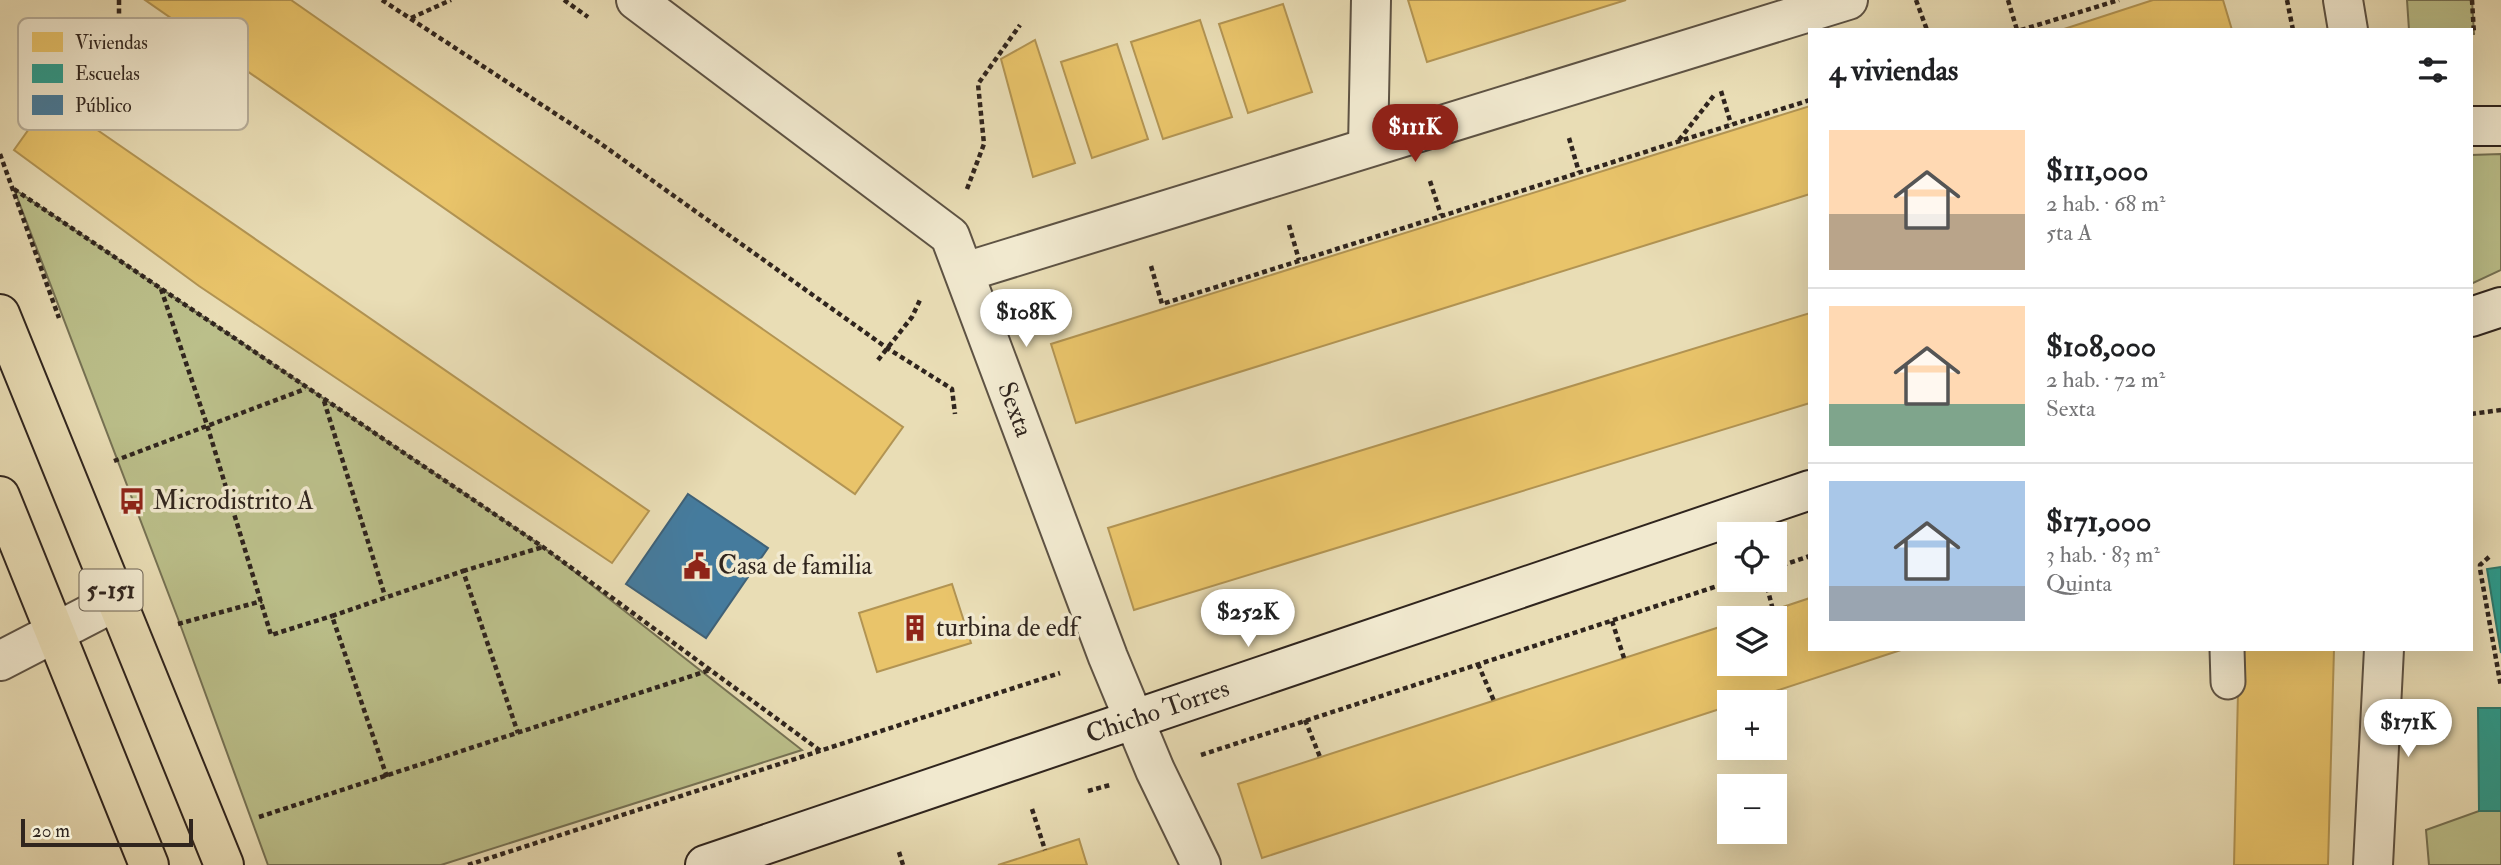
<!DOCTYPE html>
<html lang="es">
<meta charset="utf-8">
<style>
:root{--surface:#fff;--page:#f6f6f6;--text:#202124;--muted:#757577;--line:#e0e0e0;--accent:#8f2418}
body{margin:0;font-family:"IM FELL Double Pica",serif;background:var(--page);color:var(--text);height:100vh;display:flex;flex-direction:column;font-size:26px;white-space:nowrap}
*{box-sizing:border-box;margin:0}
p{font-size:23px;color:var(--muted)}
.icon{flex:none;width:38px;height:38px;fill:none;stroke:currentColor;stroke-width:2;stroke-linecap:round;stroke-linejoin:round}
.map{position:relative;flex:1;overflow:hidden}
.drawer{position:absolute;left:1808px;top:28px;width:665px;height:623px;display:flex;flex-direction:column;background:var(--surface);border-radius:0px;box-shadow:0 7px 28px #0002}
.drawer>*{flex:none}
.buttons{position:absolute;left:1717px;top:522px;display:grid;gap:14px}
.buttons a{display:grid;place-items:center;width:70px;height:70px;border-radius:0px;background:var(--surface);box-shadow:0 7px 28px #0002;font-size:35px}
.scale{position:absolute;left:21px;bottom:18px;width:172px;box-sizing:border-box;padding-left:7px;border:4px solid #30251e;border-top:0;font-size:19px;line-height:24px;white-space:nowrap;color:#30251e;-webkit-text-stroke:5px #f1e9cf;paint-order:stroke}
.price{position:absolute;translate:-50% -60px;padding:0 16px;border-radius:24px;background:#fff;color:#222;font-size:23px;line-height:46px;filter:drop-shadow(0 2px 4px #0008)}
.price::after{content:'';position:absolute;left:50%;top:42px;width:21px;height:16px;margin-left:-10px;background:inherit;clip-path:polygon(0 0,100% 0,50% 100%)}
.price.on{background:var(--accent);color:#fff}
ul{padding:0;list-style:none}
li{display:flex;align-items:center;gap:21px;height:175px;padding:0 21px}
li+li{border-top:2px solid var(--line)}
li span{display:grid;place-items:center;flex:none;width:196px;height:140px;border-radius:0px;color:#555}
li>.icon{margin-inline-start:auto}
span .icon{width:84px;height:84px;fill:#fffc;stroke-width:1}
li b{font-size:30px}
h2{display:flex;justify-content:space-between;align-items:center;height:84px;padding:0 21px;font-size:30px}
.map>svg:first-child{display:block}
.green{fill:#bbbf8a;stroke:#767254;stroke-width:2}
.homes{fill:#e9c46a;stroke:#b29453;stroke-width:2}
.schools{fill:#2a9d8f;stroke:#2c796d;stroke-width:2}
.public{fill:#457b9d;stroke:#3f6177;stroke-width:2}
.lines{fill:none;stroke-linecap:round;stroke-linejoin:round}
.lane-casing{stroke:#5e5344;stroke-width:37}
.street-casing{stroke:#5e5344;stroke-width:42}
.secondary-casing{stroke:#30251e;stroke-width:42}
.primary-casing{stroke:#30251e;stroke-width:42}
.path{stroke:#30251e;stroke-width:4.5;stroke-dasharray:5 3.5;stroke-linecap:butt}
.lane{stroke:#f1e9cf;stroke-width:33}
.street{stroke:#f1e9cf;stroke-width:38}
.secondary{stroke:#f1e9cf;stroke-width:38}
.primary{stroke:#e9ddb5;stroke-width:38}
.labels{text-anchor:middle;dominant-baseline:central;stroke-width:7;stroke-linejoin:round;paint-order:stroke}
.shield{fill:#f1e9cf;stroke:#6a6053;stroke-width:2}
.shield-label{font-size:24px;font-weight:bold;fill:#30251e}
.street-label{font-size:26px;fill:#30251e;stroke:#f1e9cf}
.poi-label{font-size:26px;fill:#30251e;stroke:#f1e9cf;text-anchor:start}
.key{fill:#f1e9cf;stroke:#b7ae9a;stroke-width:2}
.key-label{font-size:19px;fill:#30251e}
</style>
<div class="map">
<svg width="2501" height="865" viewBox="0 0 2501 865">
<rect width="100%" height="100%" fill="#e9ddb5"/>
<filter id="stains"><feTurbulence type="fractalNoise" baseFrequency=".00286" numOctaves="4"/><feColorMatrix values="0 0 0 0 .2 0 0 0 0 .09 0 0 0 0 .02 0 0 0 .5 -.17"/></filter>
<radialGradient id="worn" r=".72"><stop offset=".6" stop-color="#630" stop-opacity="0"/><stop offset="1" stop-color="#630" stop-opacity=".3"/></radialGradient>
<g class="green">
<polygon points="2407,0 2472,0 2474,34 2471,34 2471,30 2409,30"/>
<polygon points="2501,154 2501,270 2471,284 2471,155"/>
<polygon points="14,189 543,547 802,750 441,865 268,865 180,624"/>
<polygon points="2479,811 2501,811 2501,865 2429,865 2426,830"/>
</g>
<g class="homes">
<polygon points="145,0 291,0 903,427 855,494"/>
<polygon points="1408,0 1626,0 1427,62"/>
<polygon points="2153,0 2223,0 2232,30 2061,30"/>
<polygon points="1283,4 1312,92 1248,113 1219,24"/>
<polygon points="1200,20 1232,117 1163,139 1131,42"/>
<polygon points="1035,40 1075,163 1033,177 1001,59"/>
<polygon points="1117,44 1148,139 1092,158 1061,62"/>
<polygon points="51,98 649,511 612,563 199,286 14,150"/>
<polygon points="1810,106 1810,194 1076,423 1051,344"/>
<polygon points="1810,313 1810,403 1134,610 1108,528"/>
<polygon points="952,584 971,643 877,672 859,613"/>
<polygon points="1810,598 1810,649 1904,649 1742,702 1729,702 1729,706 1262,858 1238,784 1729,624 1729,663 1774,663 1774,618 1750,618"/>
<polygon points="2239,649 2334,649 2328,865 2234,865"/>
<polygon points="1079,839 1087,865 998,865 1045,850"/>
</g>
<g class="schools">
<polygon points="2501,567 2501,653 2487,569"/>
<polygon points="2478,708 2501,708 2501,811 2479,811"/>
</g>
<polygon class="public" points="688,494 768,548 706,638 626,584"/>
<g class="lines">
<defs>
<polyline id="lane" points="2227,649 2228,682"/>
<g id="street">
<path id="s1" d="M 636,0 L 950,236 L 1108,657 L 1155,770 L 1201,865"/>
<polyline points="2343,0 2348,30"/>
<polyline points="1368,147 1371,0"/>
<polyline points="965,272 1848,0"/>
<polyline points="0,661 116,601"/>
<polyline points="2373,865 2384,649"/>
</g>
<g id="secondary">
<polyline points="2471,126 2501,126"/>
<polyline points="2471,317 2501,307"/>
<path id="s2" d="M 705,865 L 1810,490"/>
</g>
<g id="primary">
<polyline points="0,314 224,865"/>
<polyline points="0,496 149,865"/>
</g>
</defs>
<use href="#lane" class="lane-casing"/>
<use href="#street" class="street-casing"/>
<use href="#secondary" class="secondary-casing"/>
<use href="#primary" class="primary-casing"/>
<g class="path">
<polyline points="119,0 119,16"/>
<polyline points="382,0 597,141 887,348 952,389 955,414"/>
<polyline points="564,0 588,17"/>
<polyline points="1916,0 1927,30"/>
<polyline points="2008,0 2017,30"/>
<polyline points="2287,0 2293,30"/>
<polyline points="2472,0 2474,34"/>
<polyline points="411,18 451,0"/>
<polyline points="2021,30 2119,0"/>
<polyline points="1721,91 1731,124"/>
<polyline points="1569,138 1579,172"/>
<polyline points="1679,140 1715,94"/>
<polyline points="0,154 59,318"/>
<polyline points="1430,181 1441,215"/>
<polyline points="14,189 543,547 822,752"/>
<polyline points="967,189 984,144 978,84 1020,25"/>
<polyline points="1289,225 1299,260"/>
<polyline points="1151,266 1162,304 1810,100"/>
<polyline points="161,289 207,425 271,635 332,616"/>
<polyline points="878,360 912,317 920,300"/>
<polyline points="324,401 385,596"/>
<polyline points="2471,414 2501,410"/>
<polyline points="114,461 305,389"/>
<polyline points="2489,557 2480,565 2480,569 2501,687"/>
<polyline points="1774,568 1810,556"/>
<polyline points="463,571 543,547"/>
<polyline points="1765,579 1773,610"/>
<polyline points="1612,621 1624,658"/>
<polyline points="178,624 262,601"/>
<polyline points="1478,664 1494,701"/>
<polyline points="1305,720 1320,757"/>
<polyline points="1201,755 1739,579"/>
<polyline points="387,777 332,616 463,571 518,733"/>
<polyline points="1088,791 1110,785"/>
<polyline points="1032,809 1045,850"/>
<polyline points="259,817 710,670"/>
<polyline points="899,852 903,865"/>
<polyline points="468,865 1060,673"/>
</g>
<use href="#lane" class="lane"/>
<use href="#street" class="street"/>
<use href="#secondary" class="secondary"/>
<use href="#primary" class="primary"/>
</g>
<defs>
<symbol id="bus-bare" viewBox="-9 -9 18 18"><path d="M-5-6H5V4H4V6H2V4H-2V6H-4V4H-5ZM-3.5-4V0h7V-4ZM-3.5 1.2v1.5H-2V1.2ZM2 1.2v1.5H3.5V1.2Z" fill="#8f2418" stroke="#f1e9cf" stroke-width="2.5" paint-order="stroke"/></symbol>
<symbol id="civic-bare" viewBox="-9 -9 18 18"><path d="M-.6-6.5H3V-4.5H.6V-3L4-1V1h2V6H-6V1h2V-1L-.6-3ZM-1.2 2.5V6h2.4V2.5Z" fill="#8f2418" stroke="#f1e9cf" stroke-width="2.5" paint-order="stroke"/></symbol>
<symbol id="building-bare" viewBox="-9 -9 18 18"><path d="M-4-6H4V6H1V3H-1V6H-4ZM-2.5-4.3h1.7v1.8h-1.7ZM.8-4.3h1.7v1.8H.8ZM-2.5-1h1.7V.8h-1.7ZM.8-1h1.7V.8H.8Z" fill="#8f2418" stroke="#f1e9cf" stroke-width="2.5" paint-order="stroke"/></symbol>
</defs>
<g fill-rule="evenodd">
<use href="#bus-bare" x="113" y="482" width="38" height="38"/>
<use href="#civic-bare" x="678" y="547" width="38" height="38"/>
<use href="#building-bare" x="896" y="609" width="38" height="38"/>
</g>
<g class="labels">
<rect class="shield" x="79.5" y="569.5" width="63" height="41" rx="5"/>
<g class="shield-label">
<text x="111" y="590">5-151</text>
</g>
<g class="street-label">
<text stroke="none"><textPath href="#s1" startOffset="578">Sexta</textPath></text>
<text stroke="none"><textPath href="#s2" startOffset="478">Chicho Torres</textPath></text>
</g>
<g class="poi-label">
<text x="153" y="501">Microdistrito A</text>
<text x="718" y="566">Casa de familia</text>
<text x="936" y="628">turbina de edf</text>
</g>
</g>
<rect x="18" y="18" width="230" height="112" rx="10" class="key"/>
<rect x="32" y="32" width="31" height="20" fill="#e9c46a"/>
<rect x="32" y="64" width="31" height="19" fill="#2a9d8f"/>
<rect x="32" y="95" width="31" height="20" fill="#457b9d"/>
<g class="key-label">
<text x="75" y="49">Viviendas</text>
<text x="75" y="80">Escuelas</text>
<text x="75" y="112">Público</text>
</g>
<rect width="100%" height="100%" filter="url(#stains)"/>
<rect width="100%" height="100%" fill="url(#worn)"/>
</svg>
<div class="buttons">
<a><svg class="icon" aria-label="locate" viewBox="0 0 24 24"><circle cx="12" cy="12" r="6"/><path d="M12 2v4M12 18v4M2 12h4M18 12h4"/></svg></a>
<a><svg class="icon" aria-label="layers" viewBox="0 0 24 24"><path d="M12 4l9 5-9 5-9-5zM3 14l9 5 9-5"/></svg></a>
<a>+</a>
<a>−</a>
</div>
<div class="scale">20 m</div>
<b class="price on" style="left:1415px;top:164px">$111K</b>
<b class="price" style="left:1026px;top:349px">$108K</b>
<b class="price" style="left:1248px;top:649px">$252K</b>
<b class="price" style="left:2408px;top:759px">$171K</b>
<section class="drawer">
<h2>4 viviendas<svg class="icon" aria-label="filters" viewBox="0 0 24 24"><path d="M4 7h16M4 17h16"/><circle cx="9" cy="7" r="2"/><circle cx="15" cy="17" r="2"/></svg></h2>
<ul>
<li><span style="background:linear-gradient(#ffd9b3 60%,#b9a48a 0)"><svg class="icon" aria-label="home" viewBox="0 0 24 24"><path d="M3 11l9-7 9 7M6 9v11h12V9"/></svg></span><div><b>$111,000</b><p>2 hab. · 68 m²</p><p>5ta A</p></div></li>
<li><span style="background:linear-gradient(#ffd9b3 70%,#7fa58c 0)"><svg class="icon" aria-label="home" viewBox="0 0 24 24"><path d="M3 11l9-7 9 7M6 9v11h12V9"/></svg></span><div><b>$108,000</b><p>2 hab. · 72 m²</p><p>Sexta</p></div></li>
<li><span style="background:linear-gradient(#a9c7e8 75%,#9aa5b1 0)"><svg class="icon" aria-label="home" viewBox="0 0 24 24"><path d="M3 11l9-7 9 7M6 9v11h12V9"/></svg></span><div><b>$171,000</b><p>3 hab. · 83 m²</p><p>Quinta</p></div></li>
</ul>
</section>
</div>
